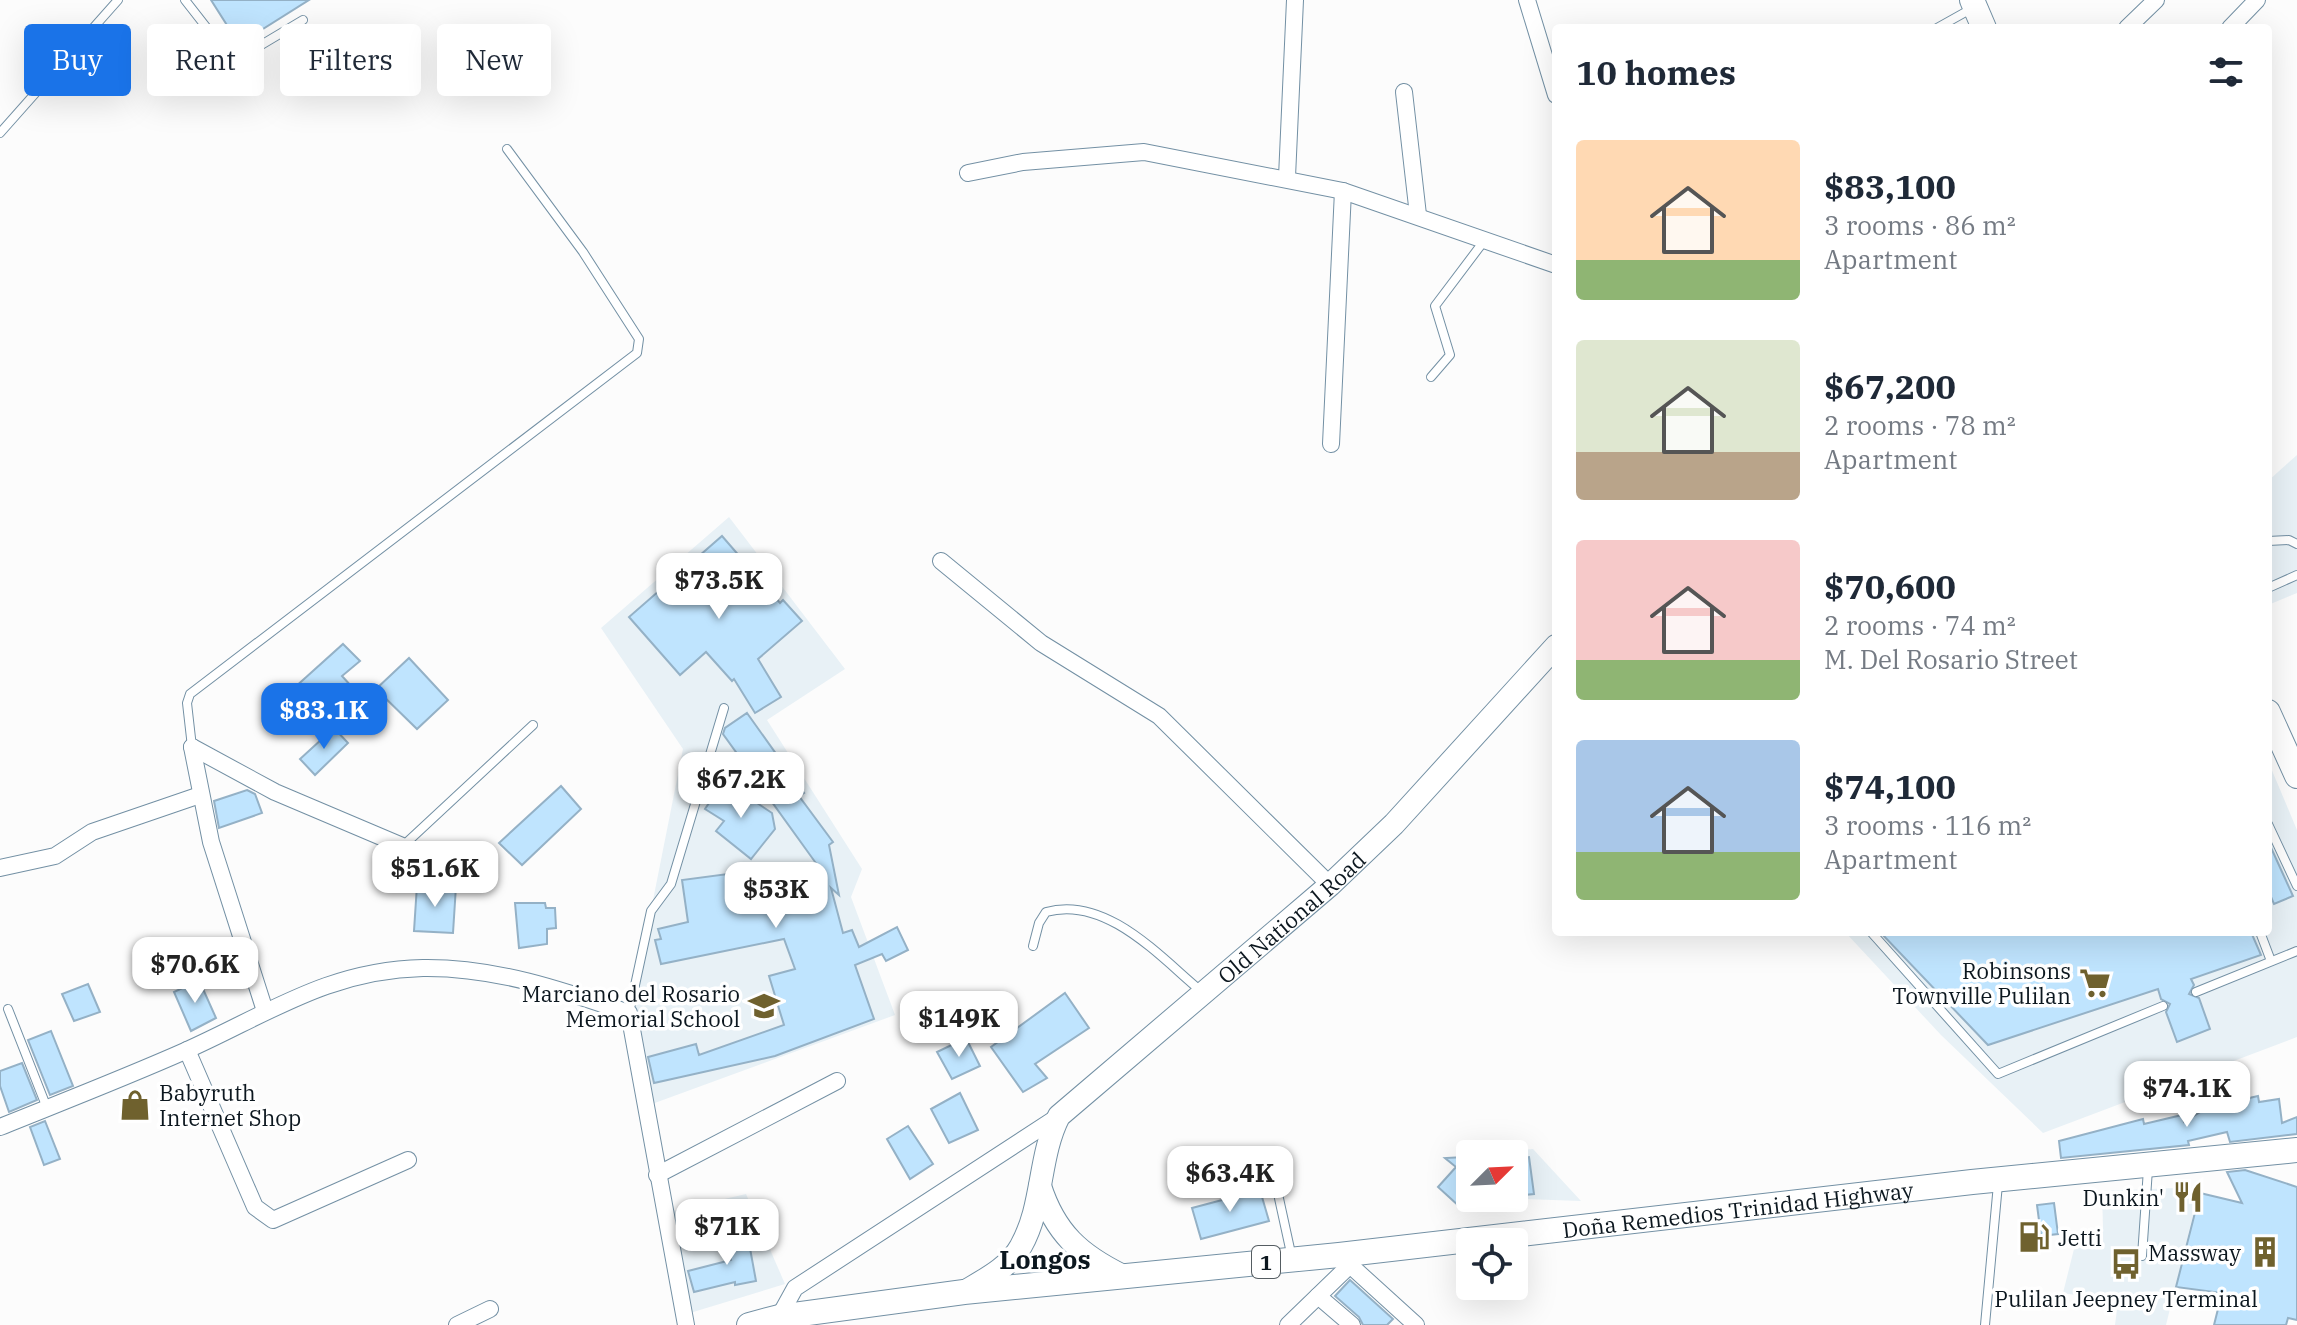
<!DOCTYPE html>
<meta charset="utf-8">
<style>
:root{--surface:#fff;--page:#f6f6f7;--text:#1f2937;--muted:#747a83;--accent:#1a73e8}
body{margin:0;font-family:"IBM Plex Serif",serif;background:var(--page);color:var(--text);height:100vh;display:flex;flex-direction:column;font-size:30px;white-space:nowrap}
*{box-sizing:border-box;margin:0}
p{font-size:26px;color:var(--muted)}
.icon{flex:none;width:44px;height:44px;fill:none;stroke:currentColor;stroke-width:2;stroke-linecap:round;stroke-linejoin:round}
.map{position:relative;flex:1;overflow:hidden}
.drawer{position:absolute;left:1552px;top:24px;width:720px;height:912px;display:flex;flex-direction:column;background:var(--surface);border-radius:8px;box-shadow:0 8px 32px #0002}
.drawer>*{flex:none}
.guide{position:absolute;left:24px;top:24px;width:760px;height:72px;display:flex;gap:16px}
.needle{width:52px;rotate:66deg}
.buttons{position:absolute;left:1456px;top:1140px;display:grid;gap:16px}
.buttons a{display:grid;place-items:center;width:72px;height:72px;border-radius:8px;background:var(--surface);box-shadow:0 8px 32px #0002;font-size:40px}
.price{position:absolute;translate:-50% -68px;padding:0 18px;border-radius:16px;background:#fff;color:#222;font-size:26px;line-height:52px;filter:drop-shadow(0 2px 4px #0008)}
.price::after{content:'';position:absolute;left:50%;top:48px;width:24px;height:18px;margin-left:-12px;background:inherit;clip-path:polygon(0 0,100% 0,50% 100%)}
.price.selected{background:var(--accent);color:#fff}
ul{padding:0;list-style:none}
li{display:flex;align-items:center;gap:24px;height:200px;padding:0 24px}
li span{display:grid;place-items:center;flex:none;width:224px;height:160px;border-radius:8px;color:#555}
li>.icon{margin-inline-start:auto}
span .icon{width:96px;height:96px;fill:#fffc;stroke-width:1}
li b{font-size:34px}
h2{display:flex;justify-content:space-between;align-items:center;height:96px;padding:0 24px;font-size:34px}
.pill{padding:0 28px;border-radius:8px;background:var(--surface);box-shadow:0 8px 32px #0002;font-size:28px;line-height:72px}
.pill.selected{background:var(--accent);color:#fff}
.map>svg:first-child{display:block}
.built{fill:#e8f1f6}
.building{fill:#bfe4fe;stroke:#94b1c6;stroke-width:2}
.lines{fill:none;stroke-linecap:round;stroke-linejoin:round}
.lane-casing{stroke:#7390a4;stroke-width:10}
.street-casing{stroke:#7390a4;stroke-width:18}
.secondary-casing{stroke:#7390a4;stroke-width:24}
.primary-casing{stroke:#7390a4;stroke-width:26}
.lane{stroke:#fff;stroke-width:8}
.street{stroke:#fff;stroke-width:16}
.secondary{stroke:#fff;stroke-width:22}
.primary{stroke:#fff;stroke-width:24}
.labels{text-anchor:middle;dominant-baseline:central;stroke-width:7;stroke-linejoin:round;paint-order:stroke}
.shield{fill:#fff;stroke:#555d62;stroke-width:2}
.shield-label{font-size:20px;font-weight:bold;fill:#0c171f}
.street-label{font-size:22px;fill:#0c171f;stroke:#fff}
.poi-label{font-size:22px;fill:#0c171f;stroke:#fff;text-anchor:end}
.quarter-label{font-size:26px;font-weight:bold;fill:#0c171f;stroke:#fff}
</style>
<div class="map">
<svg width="2297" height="1325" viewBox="0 0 2297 1325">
<rect width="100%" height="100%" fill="#fcfcfc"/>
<g class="built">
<polygon points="2297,455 2297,593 2268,605 2268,481"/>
<polygon points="729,517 845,669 767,720 862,869 851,897 895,1015 652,1104 634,996 683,749 601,628"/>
<polygon points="2268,761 2297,830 2297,1037 2043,1133 1941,1035 1845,932 2268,932"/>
<polygon points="1533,1149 1581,1201 1492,1198 1514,1198 1514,1154 1477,1154"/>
<polygon points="2200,1187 2166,1325 2115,1325 2118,1302 2063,1293 2076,1241 2103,1228 2102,1191"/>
<polygon points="746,1194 785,1284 690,1313 668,1212"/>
</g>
<g class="building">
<polygon points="211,0 309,0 239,44"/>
<polygon points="722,536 780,603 783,600 802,621 758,659 781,697 755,713 734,679 732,681 706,652 680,675 629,617"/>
<polygon points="343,644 360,661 342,676 362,698 340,719 319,697 291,724 274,706"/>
<polygon points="409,658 448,700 417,729 376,689"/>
<polygon points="747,713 804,793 799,796 833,842 829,845 839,895 831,888 843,933 852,930 859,947 897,927 908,950 886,961 882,954 855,965 874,1019 775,1056 654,1083 648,1057 696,1044 699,1055 784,1025 769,976 795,969 784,939 661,964 655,940 661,939 658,929 688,922 682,880 782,867 783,874 818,866 723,734 725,728"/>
<polygon points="334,728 348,743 315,775 300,759"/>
<polygon points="724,781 772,813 775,829 751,859 716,831 724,821 705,809"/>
<polygon points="561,786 581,809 522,865 499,843"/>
<polygon points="247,790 255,794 262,813 219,828 214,801"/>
<polygon points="2268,841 2293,896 2274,904 2268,890"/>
<polygon points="417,885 456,886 453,933 414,931"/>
<polygon points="515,903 545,903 546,908 555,908 556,928 547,929 547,944 519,948"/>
<polygon points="1880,932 2251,932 2261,955 2191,979 2194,985 2189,994 2199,998 2210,1029 2177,1042 2166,1012 2170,1004 2161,999 2158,989 1988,1045"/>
<polygon points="199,980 216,1018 191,1031 174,992"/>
<polygon points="88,984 100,1012 74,1021 62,994"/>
<polygon points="1065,993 1089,1028 1035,1064 1047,1078 1023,1092 991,1047"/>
<polygon points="51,1031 73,1086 50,1095 28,1040"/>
<polygon points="966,1038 980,1066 952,1079 937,1052"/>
<polygon points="22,1063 37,1100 9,1112 0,1086 0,1071"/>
<polygon points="960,1093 978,1130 949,1143 931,1109"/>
<polygon points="2258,1096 2259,1102 2279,1099 2282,1123 2297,1117 2297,1134 2230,1142 2227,1132 2188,1141 2189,1145 2061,1158 2059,1141 2143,1119 2144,1124 2182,1115 2184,1122 2218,1101 2219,1105"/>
<polygon points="45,1121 60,1159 44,1165 30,1127"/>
<polygon points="908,1126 933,1164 910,1179 887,1139"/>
<polygon points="1470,1152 1470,1195 1460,1207 1438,1187 1456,1167 1445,1158 1465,1157"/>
<polygon points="1529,1157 1534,1194 1516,1196 1514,1159"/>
<polygon points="2245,1170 2297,1187 2297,1320 2288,1318 2286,1325 2214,1325 2222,1293 2176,1287 2200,1193 2242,1203 2227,1172"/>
<polygon points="1260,1190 1269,1221 1201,1239 1192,1208"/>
<polygon points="2054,1203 2058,1234 2041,1236 2037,1205"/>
<polygon points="745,1204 753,1222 733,1227 729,1205"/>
<polygon points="747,1232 756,1281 735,1285 735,1282 694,1292 688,1271 731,1260 726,1236"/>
<polygon points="1350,1280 1393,1319 1387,1325 1363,1325 1359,1317 1335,1296"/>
</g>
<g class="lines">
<defs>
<g id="lane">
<polyline points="185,0 228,55 241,57 303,20"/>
<polyline points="1937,28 1971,9"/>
<polyline points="0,133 118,0"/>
<polyline points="1431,377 1450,355 1435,306 1484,241"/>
<polyline points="2268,541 2289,540 2297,544"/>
<polyline points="2268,588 2297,575"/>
<polyline points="192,747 187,703 190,694 637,353 639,339 583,252 507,149"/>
<polyline points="2268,824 2297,886"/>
<polyline points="404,845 533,725"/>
<polyline points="1871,932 1998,1074 2163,1006"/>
<polyline points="2260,932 2271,961"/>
<path d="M 1033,946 L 1039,923 L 1046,912 C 1106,895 1160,957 1201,991"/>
<polyline points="2196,992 2297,951"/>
<polyline points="8,1009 47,1108"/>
<polyline points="629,1013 651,911 671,884 724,708"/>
<polyline points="1275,1180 1292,1258"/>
<polyline points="2142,1256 2148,1169"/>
<polyline points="1985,1325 1998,1184"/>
</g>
<g id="street">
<polyline points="1527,0 1556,95"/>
<polyline points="2127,28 2156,0"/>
<polyline points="2230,28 2257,0"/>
<polyline points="1404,92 1418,215"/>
<polyline points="968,173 1023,162 1144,152 1343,191 1556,265"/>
<polyline points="1287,177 1295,0"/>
<polyline points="1331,444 1343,191"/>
<polyline points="941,561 1041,643 1159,716 1330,885"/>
<polyline points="192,747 275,792 485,881"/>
<polyline points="192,747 211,842 265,1011"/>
<polyline points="0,868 55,856 92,832 200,795"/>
<polyline points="187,1050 255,1207 273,1220 408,1160"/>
<path d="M 0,1127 C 62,1102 124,1078 185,1051 C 268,1014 328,970 423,968 C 495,967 562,990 629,1013 L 686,1325"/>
<polyline points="657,1175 837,1081"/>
<polyline points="1339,1255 1416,1325"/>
<polyline points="1318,1296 1352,1325"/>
<polyline points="779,1317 795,1288 1059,1116"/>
<polyline points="457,1325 490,1309"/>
<polyline points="1288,1325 1350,1265"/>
</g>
<g id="secondary">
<path d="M 1040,1186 C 1055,1233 1080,1255 1123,1276"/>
<path id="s1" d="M 964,1292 C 984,1280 1010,1267 1021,1246 C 1044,1205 1038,1157 1059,1116 L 1330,885 L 1394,824 L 1556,646"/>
</g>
<g id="primary">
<polyline points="1972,0 1984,28"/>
<polyline points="2268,712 2297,776"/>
<path id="s2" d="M 749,1325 L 779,1317 L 964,1292 L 1339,1255 L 1972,1182 L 2297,1150"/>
</g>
</defs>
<use href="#lane" class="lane-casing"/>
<use href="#street" class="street-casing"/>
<use href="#secondary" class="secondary-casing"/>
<use href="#primary" class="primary-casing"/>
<use href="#lane" class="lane"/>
<use href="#street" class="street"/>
<use href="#secondary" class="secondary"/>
<use href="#primary" class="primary"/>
</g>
<defs>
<symbol id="supermarket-bare" viewBox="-9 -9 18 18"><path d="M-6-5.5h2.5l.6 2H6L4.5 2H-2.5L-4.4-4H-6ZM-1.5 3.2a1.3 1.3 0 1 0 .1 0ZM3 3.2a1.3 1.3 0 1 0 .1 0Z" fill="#6f612e" stroke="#fff" stroke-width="2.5" paint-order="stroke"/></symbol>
<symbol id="school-bare" viewBox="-9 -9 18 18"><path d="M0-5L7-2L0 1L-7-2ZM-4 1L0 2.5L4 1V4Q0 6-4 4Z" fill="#6f612e" stroke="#fff" stroke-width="2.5" paint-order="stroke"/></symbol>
<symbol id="shop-bare" viewBox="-9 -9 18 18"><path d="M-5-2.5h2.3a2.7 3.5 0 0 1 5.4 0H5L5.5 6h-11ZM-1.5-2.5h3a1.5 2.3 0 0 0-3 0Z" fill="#6f612e" stroke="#fff" stroke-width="2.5" paint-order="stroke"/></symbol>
<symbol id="restaurant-bare" viewBox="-9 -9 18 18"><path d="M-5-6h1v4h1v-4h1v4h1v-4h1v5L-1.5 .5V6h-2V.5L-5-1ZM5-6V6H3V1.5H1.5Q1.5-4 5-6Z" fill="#6f612e" stroke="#fff" stroke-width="2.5" paint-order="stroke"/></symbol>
<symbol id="fuel-bare" viewBox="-9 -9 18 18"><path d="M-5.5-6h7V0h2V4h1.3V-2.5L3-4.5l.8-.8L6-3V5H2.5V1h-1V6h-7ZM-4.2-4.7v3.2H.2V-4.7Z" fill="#6f612e" stroke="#fff" stroke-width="2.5" paint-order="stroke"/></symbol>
<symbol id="building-bare" viewBox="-9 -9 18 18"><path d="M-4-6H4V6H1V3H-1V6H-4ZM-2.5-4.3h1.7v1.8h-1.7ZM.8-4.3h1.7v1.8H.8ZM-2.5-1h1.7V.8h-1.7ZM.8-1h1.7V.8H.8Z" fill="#6f612e" stroke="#fff" stroke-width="2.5" paint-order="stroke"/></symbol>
<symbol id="bus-bare" viewBox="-9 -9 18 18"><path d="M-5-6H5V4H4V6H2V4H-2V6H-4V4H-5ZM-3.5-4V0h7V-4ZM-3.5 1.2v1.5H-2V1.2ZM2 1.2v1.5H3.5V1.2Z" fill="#6f612e" stroke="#fff" stroke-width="2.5" paint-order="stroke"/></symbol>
</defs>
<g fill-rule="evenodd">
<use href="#supermarket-bare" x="2073" y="961" width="44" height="44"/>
<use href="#school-bare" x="742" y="984" width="44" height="44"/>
<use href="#shop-bare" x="113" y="1083" width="44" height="44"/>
<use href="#restaurant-bare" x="2166" y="1175" width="44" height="44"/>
<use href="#fuel-bare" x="2012" y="1215" width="44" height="44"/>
<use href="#building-bare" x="2243" y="1230" width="44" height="44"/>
<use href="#bus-bare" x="2104" y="1242" width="44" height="44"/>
</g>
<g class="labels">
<rect class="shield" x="1252" y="1246" width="28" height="32" rx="6"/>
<g class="shield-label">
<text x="1266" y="1262">1</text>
</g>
<g class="street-label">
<text stroke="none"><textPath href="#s1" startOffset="516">Old National Road</textPath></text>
<text stroke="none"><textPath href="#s2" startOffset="996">Doña Remedios Trinidad Highway</textPath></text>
</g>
<g class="poi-label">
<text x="2071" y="970">Robinsons<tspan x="2071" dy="25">Townville Pulilan</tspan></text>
<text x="740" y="993">Marciano del Rosario<tspan x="740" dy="25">Memorial School</tspan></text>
<text x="159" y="1092" text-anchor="start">Babyruth<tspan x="159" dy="25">Internet Shop</tspan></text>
<text x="2164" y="1197">Dunkin'</text>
<text x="2058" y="1237" text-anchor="start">Jetti</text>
<text x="2241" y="1252">Massway</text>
<text x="2126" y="1298" text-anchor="middle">Pulilan Jeepney Terminal</text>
</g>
<g class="quarter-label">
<text x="1045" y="1259">Longos</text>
</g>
</g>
</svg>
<div class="buttons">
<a><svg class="needle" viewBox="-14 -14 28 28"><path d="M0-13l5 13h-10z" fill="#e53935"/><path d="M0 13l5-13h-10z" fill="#747a83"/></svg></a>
<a><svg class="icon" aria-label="locate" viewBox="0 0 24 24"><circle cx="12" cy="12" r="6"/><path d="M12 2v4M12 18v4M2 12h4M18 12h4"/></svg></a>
</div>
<b class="price" style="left:719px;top:621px">$73.5K</b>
<b class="price selected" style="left:324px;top:751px">$83.1K</b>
<b class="price" style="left:741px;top:820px">$67.2K</b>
<b class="price" style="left:435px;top:909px">$51.6K</b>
<b class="price" style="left:776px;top:930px">$53K</b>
<b class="price" style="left:195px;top:1005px">$70.6K</b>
<b class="price" style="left:959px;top:1059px">$149K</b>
<b class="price" style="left:2187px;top:1129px">$74.1K</b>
<b class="price" style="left:1230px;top:1214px">$63.4K</b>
<b class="price" style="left:727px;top:1267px">$71K</b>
<div class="guide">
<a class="pill selected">Buy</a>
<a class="pill">Rent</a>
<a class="pill">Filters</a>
<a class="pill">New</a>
</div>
<section class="drawer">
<h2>10 homes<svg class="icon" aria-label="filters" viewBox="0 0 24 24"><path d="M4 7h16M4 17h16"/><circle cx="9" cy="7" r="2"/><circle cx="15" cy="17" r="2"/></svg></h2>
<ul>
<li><span style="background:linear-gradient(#ffd9b3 75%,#8fb573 0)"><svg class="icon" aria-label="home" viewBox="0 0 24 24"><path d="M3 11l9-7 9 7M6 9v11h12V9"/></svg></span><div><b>$83,100</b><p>3 rooms · 86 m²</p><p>Apartment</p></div></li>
<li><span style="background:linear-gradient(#dfe7d0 70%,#b9a48a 0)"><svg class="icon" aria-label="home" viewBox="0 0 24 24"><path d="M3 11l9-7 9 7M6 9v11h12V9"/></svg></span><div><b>$67,200</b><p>2 rooms · 78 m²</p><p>Apartment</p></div></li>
<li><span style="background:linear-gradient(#f6c9c9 75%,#8fb573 0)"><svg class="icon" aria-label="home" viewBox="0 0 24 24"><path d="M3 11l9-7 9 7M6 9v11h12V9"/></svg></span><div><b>$70,600</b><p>2 rooms · 74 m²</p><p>M. Del Rosario Street</p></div></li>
<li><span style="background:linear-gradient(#a9c7e8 70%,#8fb573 0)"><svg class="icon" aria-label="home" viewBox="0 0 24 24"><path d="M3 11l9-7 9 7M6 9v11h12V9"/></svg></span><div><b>$74,100</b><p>3 rooms · 116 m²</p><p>Apartment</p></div></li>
</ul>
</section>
</div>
